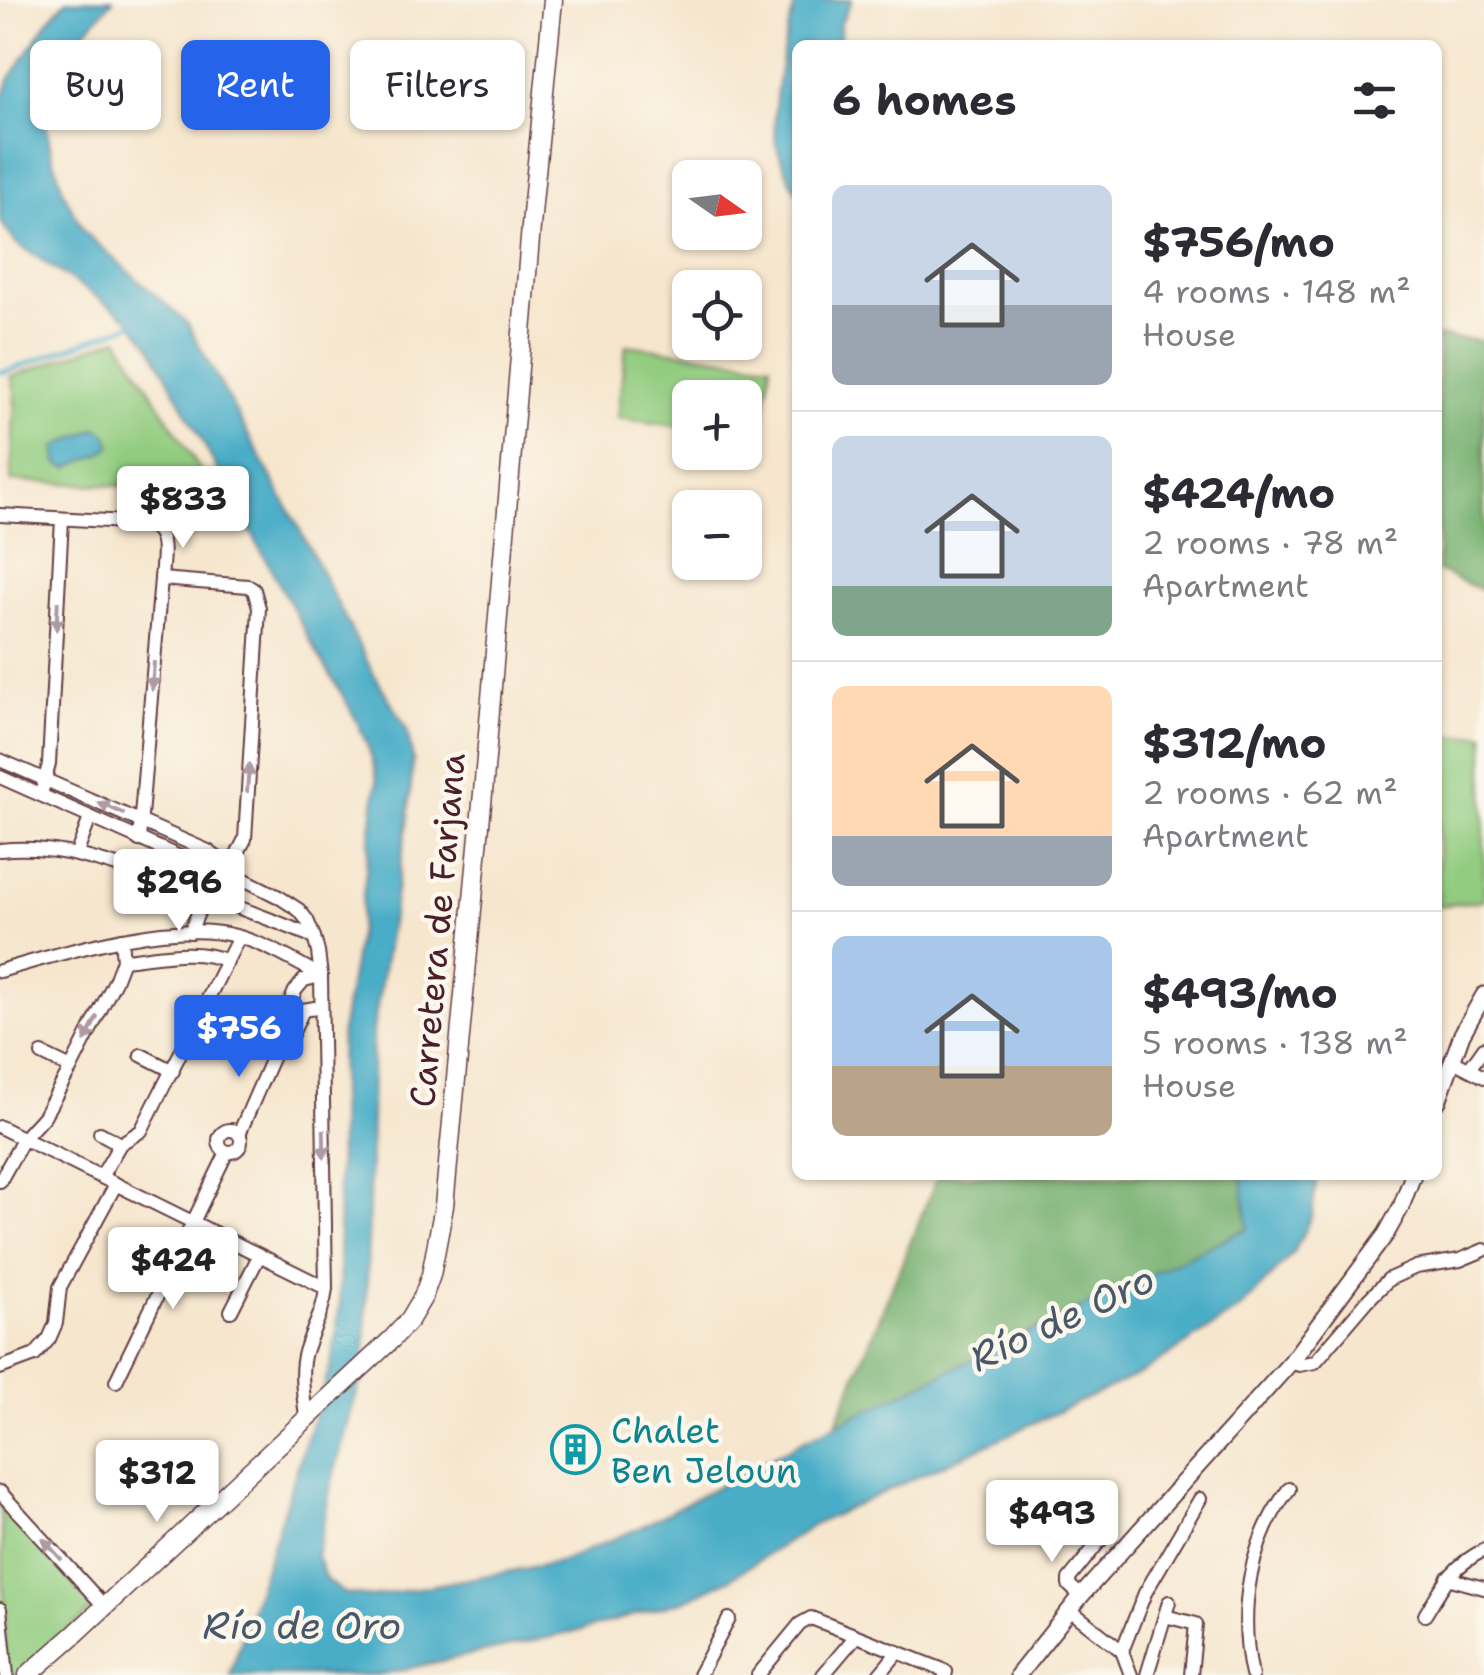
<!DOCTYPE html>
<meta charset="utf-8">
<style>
:root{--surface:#fff;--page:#f7f7f7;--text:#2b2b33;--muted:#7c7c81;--line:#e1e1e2;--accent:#2563eb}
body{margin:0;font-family:"Shantell Sans",sans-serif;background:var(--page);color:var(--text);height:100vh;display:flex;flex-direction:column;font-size:38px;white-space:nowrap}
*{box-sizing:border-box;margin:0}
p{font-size:32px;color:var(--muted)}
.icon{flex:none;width:55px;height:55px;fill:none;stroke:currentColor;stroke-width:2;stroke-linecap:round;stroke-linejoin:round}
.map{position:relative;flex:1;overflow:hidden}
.drawer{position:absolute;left:792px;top:40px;width:650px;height:1140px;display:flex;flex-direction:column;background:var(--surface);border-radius:15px;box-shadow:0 2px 8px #0004}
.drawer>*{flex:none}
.banner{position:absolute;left:30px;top:40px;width:612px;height:90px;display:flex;gap:20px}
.needle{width:65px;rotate:104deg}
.fabs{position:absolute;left:672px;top:160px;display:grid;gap:20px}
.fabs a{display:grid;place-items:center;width:90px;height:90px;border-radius:15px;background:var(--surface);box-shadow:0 2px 8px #0004;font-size:50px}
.price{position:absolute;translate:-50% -85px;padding:0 22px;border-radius:10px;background:#fff;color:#222;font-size:32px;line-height:65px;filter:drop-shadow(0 2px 5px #0008)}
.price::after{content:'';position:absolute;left:50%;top:60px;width:30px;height:22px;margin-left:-15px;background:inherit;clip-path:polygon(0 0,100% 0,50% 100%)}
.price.current{background:var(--accent);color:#fff}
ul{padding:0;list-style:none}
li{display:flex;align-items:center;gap:30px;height:250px;padding:0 40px}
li+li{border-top:2px solid var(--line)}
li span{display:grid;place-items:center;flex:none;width:280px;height:200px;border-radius:15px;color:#555}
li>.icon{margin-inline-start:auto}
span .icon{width:120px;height:120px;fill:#fffc;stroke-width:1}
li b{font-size:42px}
h2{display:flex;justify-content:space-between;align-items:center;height:120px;padding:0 40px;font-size:42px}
.pill{padding:0 35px;border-radius:15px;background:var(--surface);box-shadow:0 2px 8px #0004;font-size:35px;line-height:90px}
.pill.current{background:var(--accent);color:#fff}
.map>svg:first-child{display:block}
.green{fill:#92cc80;stroke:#6e7656;stroke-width:2.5}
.forest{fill:#75b06e;stroke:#60684c;stroke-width:2.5}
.water{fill:#48adc7;stroke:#496679;stroke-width:2.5}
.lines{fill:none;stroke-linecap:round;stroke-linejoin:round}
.stream{stroke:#48adc7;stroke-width:5}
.minor-casing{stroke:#643d43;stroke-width:16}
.tertiary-casing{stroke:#643d43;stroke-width:19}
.secondary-casing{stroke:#643d43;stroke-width:21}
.minor{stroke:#fff;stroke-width:12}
.tertiary{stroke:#fff;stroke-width:15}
.secondary{stroke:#fff;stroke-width:18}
.oneway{fill:#ae9aa0}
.labels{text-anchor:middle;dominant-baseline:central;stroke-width:9;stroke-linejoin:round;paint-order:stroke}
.street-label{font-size:35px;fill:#4a1f2b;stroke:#fbf7ec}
.culture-label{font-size:35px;fill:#0d838f;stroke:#fbf7ec;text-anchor:start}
.water-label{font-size:38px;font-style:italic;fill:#495869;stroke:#fbf7ec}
</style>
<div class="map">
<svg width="1484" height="1675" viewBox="0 0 1484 1675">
<rect width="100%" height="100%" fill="#fbf7ec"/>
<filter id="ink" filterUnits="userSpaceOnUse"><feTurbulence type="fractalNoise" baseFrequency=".01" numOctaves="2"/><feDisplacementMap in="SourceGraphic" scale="20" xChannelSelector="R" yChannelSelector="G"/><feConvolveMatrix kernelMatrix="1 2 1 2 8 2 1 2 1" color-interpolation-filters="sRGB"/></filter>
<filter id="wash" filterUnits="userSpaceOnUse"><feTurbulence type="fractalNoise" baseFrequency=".0048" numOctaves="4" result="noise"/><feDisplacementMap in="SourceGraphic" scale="40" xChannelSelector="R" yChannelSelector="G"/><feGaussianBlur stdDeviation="2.25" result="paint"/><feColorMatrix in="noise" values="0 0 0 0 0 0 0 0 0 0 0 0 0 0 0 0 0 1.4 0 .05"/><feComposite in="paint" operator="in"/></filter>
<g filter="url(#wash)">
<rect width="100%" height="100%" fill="#f6e6ce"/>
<g class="green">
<polygon points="118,338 210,486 165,514 168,488 11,481 15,391 11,377"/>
<polygon points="626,345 771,364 761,438 745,436 745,398 690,398 690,428 617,418"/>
<polygon points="1484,734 1484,900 1438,906 1438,738"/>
<polygon points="1,1505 94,1607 20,1675 6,1675"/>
</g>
<g class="forest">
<polygon points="1438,336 1484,341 1484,591 1438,571"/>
<polygon points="938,1175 1242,1175 1248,1228 835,1426"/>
</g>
<g class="water">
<path d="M 67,0 L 113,0 L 88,28 L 50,99 L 45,116 L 50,147 L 64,193 L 84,232 L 187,323 L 298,526 L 372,671 L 407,729 L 413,760 L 408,820 L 373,1030 L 365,1363 L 331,1485 L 317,1556 L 326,1580 L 344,1593 L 371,1597 L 560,1562 L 637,1529 L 803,1441 L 1248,1228 L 1242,1175 L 1317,1175 L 1312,1215 L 1294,1252 L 1241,1308 L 1142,1373 L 817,1523 L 729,1579 L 685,1600 L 583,1630 L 378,1675 L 230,1675 L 332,1361 L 340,1302 L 338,1191 L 341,1033 L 359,929 L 377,781 C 369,728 333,683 308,637 C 255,540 202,443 150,345 L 128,318 L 16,243 L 0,221 L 0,104 L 10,78 L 48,21 Z"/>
<path d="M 797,0 L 852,0 L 840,24 L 840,45 L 798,45 L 797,193 C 789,177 780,160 776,142 C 770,109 785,32 797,0 Z"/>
<polygon points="97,428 106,433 111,446 104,452 68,468 58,464 56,449 59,445"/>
</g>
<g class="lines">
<polyline class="stream" points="0,372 8,371 138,322"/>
</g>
</g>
<g filter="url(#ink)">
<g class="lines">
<defs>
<g id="minor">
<path d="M 0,515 L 144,523 C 170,529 162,558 161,579 L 139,840"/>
<polyline points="161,579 248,586 254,590 259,608 245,839 234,860 206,894 190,932"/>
<polyline points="0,760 208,851 219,859 226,870"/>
<path d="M 0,777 L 200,866 L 226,870 L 279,897 L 299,910 L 307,920 L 314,937 L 318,952 L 321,976 L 326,1288 C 324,1312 312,1329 305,1352 C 299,1373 304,1396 306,1418"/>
<polyline points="41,795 49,764 62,519"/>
<path d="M 0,850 C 56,844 100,861 152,877 C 207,895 260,915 314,937"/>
<polyline points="77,853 90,818"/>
<path d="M 123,960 C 157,957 195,947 227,961"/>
<path d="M 0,971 C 65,952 170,919 236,936 C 266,944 294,961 321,976"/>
<polyline points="321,976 304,980 295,991 276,1034 279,1042 283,1044 289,1041 303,1010 321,1007"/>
<polyline points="42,1054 71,1068"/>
<polyline points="141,1055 173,1071"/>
<polyline points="1451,1060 1484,1077"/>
<polyline points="1469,1069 1484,1048"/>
<polyline points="0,1127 326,1288"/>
<circle cx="230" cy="1141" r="11"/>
<polyline points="100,1133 120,1144"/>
<polyline points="239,1134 279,1042"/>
<polyline points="101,1177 120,1144 141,1131 239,937"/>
<polyline points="0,1181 24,1138 44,1116 71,1068 115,981 123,960 121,939"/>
<polyline points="231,1311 259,1256"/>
<polyline points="1291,1362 1299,1365 1315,1362 1368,1300 1389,1279 1416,1267 1460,1260 1484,1250"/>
<polyline points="0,1368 35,1355 49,1339 56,1323 60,1287 116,1184"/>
<polyline points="116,1381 227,1152"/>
<polyline points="0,1492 104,1606"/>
<polyline points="1447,1578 1484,1588"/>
<polyline points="1081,1596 1069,1585 1069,1579 1103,1537"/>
<polyline points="0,1609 7,1675"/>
<polyline points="1070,1610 1122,1651 1131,1675"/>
<path d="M 1425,1615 C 1443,1585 1452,1566 1484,1550"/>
<polyline points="1165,1616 1196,1624 1191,1675"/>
<polyline points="1122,1651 1145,1593 1200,1499"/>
<polyline points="699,1675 729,1619"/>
<polyline points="758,1675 800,1624 811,1618 941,1669 946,1672 945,1675"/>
<polyline points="823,1675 856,1636"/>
<polyline points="879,1675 898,1652"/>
<polyline points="1147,1675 1169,1602"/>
<path d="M 1252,1675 C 1238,1611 1249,1541 1289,1489"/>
</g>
<g id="tertiary">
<polyline points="1438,1101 1462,1034 1484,995"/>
<polyline points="1018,1675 1081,1596 1291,1362 1386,1234 1401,1207 1413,1175"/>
</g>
<polyline id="secondary" points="28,1675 73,1636 392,1339 410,1319 423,1297 431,1275 444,1206 483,793 533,203 553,0"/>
</defs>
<use href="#minor" class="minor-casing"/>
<use href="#tertiary" class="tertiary-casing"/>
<use href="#secondary" class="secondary-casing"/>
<use href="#minor" class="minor"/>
<use href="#tertiary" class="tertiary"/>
<use href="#secondary" class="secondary"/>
</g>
<defs><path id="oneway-solid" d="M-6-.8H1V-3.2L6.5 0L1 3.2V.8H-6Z" transform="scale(2.5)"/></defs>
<g class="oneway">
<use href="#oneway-solid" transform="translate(57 616) rotate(93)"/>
<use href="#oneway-solid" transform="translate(153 676) rotate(94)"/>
<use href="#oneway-solid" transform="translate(248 778) rotate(-86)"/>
<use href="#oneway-solid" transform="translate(111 808) rotate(-156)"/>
<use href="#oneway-solid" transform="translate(91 1029) rotate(117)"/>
<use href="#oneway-solid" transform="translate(324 1144) rotate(89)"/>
<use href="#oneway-solid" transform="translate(52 1549) rotate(-132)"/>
</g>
</g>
<defs>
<symbol id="building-ring" viewBox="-11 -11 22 22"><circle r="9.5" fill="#fbf7ec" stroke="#0f9aa8" stroke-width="1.5"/><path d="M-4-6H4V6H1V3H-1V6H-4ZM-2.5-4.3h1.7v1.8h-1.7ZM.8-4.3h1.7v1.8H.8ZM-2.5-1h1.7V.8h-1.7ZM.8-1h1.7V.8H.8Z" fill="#0f9aa8"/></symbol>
</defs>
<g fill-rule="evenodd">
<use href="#building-ring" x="548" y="1422" width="55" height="55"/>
</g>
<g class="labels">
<g class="street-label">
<text transform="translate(437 930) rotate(-85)">Carretera de Farjana</text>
</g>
<g class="culture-label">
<text x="611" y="1430">Chalet<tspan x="611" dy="40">Ben Jeloun</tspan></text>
</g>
<g class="water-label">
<text transform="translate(1062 1318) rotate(-25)">Río de Oro</text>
<text x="302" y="1625">Río de Oro</text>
</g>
</g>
</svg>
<div class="fabs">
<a><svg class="needle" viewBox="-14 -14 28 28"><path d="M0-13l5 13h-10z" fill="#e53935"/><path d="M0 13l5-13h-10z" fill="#7c7c81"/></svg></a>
<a><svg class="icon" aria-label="locate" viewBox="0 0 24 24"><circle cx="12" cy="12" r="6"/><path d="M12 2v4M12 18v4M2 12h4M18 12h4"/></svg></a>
<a>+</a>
<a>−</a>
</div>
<b class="price" style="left:183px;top:551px">$833</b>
<b class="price" style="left:179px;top:934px">$296</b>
<b class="price current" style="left:239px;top:1080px">$756</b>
<b class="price" style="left:173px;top:1312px">$424</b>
<b class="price" style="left:157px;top:1525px">$312</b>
<b class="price" style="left:1052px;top:1565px">$493</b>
<div class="banner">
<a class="pill">Buy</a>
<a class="pill current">Rent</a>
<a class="pill">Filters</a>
</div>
<section class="drawer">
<h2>6 homes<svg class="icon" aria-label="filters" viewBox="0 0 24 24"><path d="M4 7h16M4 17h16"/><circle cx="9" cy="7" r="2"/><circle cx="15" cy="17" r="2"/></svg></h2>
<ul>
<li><span style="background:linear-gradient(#c9d6e8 60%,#9aa5b1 0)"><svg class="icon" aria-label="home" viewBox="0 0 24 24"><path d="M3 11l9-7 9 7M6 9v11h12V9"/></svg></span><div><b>$756/mo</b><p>4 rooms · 148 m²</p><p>House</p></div></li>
<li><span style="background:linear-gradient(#c9d6e8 75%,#7fa58c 0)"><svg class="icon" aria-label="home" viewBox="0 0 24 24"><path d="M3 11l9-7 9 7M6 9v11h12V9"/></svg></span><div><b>$424/mo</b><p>2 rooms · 78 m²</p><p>Apartment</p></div></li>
<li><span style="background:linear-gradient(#ffd9b3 75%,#9aa5b1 0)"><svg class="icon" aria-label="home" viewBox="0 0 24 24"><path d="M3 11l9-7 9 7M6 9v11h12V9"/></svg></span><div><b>$312/mo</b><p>2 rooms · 62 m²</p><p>Apartment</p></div></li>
<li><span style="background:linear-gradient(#a9c7e8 65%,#b9a48a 0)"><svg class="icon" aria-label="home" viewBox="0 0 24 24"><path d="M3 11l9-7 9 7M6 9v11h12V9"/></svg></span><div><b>$493/mo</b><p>5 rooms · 138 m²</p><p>House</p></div></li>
</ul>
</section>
</div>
